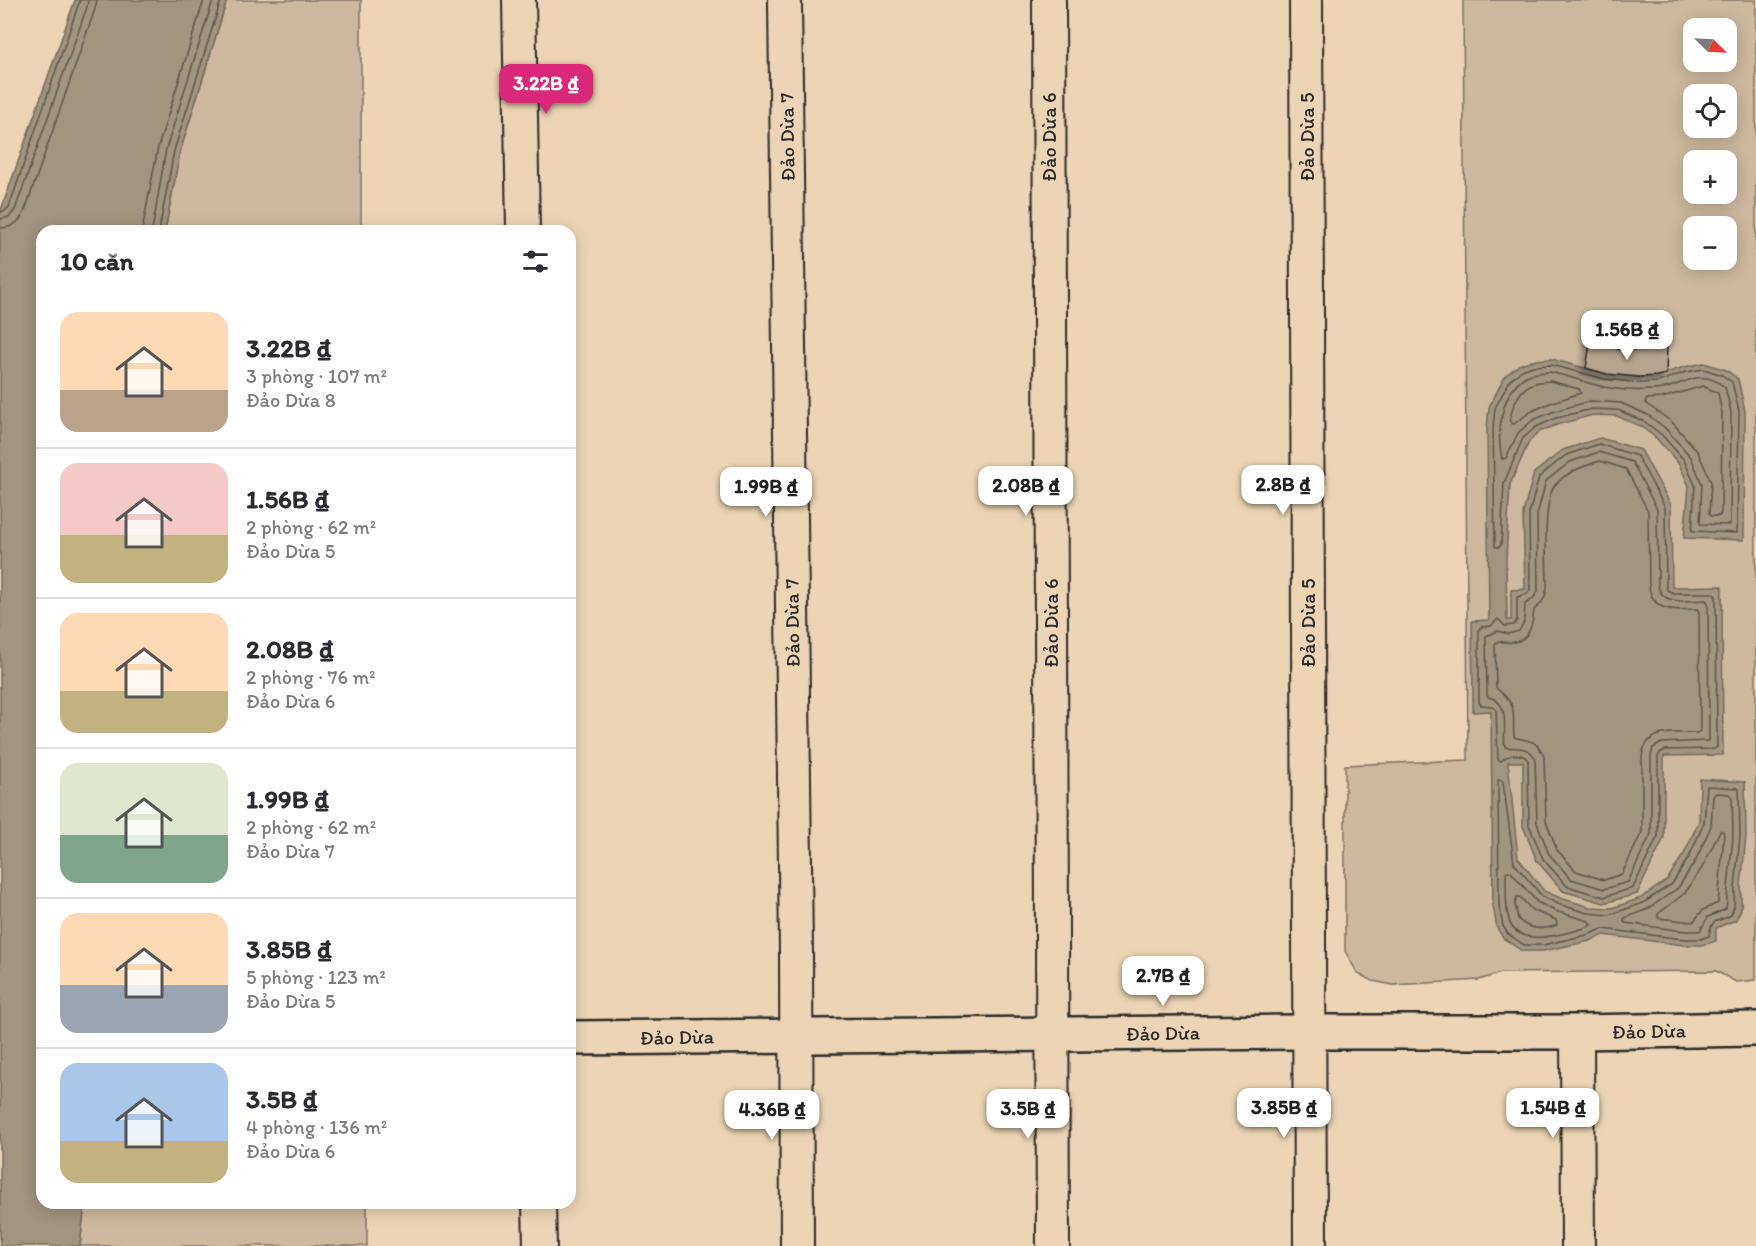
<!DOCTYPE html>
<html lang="vi">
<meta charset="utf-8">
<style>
:root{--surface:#fff;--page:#f2f2f3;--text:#2b2b33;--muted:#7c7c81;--line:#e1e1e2;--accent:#db2777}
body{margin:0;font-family:Itim,sans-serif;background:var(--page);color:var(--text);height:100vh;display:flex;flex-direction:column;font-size:22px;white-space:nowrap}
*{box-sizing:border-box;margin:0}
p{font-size:20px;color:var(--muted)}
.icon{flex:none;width:33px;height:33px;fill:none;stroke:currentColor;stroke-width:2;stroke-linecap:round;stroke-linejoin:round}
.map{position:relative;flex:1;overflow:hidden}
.side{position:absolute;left:36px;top:225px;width:540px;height:984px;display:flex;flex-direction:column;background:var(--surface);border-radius:18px;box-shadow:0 3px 15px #0003}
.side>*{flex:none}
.needle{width:39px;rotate:114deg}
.fabs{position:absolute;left:1683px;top:18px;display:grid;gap:12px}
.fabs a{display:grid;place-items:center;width:54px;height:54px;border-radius:12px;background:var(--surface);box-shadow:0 3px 15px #0003;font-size:30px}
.price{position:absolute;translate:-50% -51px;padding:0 14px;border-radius:12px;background:#fff;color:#222;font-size:20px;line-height:39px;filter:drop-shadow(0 2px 3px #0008)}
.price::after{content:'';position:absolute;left:50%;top:36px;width:18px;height:14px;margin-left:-9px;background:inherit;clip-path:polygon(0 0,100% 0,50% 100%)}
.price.current{background:var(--accent);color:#fff}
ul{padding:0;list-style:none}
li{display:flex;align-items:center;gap:18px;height:150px;padding:0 24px}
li+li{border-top:2px solid var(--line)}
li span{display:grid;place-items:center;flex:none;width:168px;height:120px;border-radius:18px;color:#555}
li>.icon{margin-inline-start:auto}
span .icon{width:72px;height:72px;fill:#fffc;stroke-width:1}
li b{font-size:26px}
h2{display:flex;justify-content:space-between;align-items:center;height:72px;padding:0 24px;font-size:26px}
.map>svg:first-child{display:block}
.green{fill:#ccb99e;stroke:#7c7264;stroke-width:1.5;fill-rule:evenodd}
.water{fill:#a19480;stroke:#726a5e;stroke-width:1.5}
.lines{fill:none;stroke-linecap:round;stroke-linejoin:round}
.shore{stroke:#5a554d;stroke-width:1.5}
.building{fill:#b6a58e;stroke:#2b2b2b;stroke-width:1.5;filter:url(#shadow)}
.street-casing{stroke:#2b2b2b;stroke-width:36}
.secondary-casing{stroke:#2b2b2b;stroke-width:38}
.street{stroke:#ebd5b4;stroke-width:32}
.secondary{stroke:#ebd5b4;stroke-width:33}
.labels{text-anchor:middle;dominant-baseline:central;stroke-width:6;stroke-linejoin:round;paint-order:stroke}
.street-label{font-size:20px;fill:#2b2b2b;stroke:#ebd5b4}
</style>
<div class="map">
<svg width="1756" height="1246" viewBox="0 0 1756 1246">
<defs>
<filter id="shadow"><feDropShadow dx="-5.5" dy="5.5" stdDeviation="3" flood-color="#0004"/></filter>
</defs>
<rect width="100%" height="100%" fill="#ebd5b4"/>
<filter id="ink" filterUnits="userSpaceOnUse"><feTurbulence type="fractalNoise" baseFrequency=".0167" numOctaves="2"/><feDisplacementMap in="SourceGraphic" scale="12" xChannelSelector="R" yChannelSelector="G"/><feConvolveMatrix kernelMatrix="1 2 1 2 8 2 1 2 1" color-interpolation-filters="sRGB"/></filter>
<g filter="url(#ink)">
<g class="green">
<polygon points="227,0 361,0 361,231 165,231 180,152"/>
<path d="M 1463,0 L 1756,0 L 1756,980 L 1736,982 L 1716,971 L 1501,973 L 1479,980 L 1393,985 L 1373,981 L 1358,974 L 1345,951 L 1345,765 L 1468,760 ZM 1694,28 L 1726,28 L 1726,62 L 1694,62 ZM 1694,94 L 1726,94 L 1726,128 L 1694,128 ZM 1694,160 L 1726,160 L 1726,194 L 1694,194 ZM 1694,226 L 1726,226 L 1726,260 L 1694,260 Z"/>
<polygon points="85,1203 367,1203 367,1246 80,1246"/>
</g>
<g class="water">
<polygon points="75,0 227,0 180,152 165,231 42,231 42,1203 85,1203 80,1246 0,1246 0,213"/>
<polygon points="1551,359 1607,374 1639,377 1657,376 1684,367 1704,363 1726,370 1738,379 1745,411 1744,540 1684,538 1689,486 1679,464 1657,439 1642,427 1617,416 1593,415 1559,424 1539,432 1529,442 1510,484 1506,561 1507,620 1511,620 1511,590 1525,589 1523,513 1534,473 1563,450 1600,438 1641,450 1671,505 1672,587 1722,586 1723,755 1664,756 1664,838 1637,894 1604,903 1563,891 1537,861 1523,826 1523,762 1508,762 1518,858 1544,891 1560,898 1590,907 1612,908 1641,898 1667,880 1684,854 1699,821 1700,779 1745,782 1746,836 1741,887 1741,909 1736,920 1716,928 1716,941 1702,945 1684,945 1604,935 1590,941 1543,951 1522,951 1503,938 1497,928 1493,906 1491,711 1473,712 1472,621 1489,620 1487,428 1489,407 1505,376 1519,365 1532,360"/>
</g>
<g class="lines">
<g class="shore">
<polyline points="0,212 5,211 9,207 80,0"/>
<polyline points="0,219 9,217 15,210 87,7 88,0"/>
<path d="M 0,228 C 11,228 19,223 24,213 L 95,9 L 97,0"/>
<polyline points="142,231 158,147 204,0"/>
<polyline points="152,231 166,149 213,0"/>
<polyline points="159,231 174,151 221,0"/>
<polygon points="1551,365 1605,379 1639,383 1658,382 1686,372 1704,369 1722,375 1732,382 1739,411 1737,533 1692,531 1695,485 1684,460 1662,435 1645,422 1618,410 1592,409 1556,418 1536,427 1523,438 1504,483 1501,545 1499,547 1495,547 1493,428 1495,408 1510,380 1522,370 1533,366"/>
<path d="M 1550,372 C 1568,376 1586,383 1604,387 C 1620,390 1639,391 1655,390 C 1684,388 1696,365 1725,387 L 1731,412 L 1730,525 L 1700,524 L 1702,484 L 1691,457 L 1665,428 L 1648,415 L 1621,403 L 1590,401 L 1555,411 L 1533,420 L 1518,433 L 1506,458 L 1502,459 C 1496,433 1501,391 1526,376 C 1534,372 1542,373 1550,372 Z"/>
<path d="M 1550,381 L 1579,389 L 1581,393 L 1550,403 L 1530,412 L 1514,424 L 1511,423 C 1509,409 1520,387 1535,383 C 1540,381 1545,382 1550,381 Z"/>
<polygon points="1703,386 1718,393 1722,413 1721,513 1719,516 1711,516 1709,514 1711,482 1698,452 1672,422 1645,403 1647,399 1662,398"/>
<path d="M 1599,444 L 1637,456 L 1665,507 L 1666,586 L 1667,590 L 1673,593 L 1713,593 L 1716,596 L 1717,747 L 1714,749 L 1665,750 L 1660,753 L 1658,757 L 1658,836 L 1633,888 L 1604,897 L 1567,886 L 1543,859 L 1529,825 L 1528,760 C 1522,752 1508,754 1501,761 L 1498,760 L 1496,710 L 1492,706 L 1481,705 L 1479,702 L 1479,629 L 1481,627 L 1491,626 L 1498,619 L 1505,626 L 1514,625 L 1517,620 L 1517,597 L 1527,594 L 1530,590 L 1529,514 L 1539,477 L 1566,455 Z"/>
<path d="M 1599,452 L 1632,462 L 1657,509 L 1658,586 C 1663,607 1689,600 1706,600 L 1708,603 L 1709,740 L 1706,741 L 1662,743 L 1653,748 L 1651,756 L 1651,834 L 1628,882 L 1604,889 L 1571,879 L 1549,854 L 1537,823 L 1535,758 C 1528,745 1517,749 1505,747 C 1502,730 1512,702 1488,697 L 1487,695 L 1486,636 L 1498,631 L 1508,634 L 1519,631 L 1524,622 L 1525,604 L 1533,599 L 1538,591 L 1537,515 L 1546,481 L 1570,462 Z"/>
<path d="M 1600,461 L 1626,469 L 1648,511 L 1649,587 C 1654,614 1676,610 1697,609 L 1699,612 L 1700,731 L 1697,733 C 1676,733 1646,728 1642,756 L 1642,832 L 1622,874 L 1604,880 L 1576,871 L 1557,850 L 1546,821 L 1544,757 C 1537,738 1528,742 1514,737 C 1512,710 1519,706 1496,688 L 1495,644 L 1498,641 C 1524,647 1532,634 1534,610 C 1542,604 1546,598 1547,588 C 1547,565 1542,502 1555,485 C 1566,472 1584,466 1600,461 Z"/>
<path d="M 1498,780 L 1501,780 L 1503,782 L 1514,863 L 1542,896 L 1558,904 L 1588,913 L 1609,915 L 1643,903 L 1672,884 L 1689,857 L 1704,823 L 1707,786 L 1738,788 L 1739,790 L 1740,836 L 1735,887 L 1734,907 L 1731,915 C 1718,923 1711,917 1709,936 L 1701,939 L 1684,939 L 1603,929 L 1587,935 L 1543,945 L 1524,945 L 1508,934 L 1503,926 L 1499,906 Z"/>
<polygon points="1716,793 1729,794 1732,797 1733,836 1726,909 1708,917 1700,931 1684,931 1625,923 1624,920 1625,918 1648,909 1678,888 1696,860 1711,826 1713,796"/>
<polygon points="1720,831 1723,831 1724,835 1718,903 1703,910 1693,922 1658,918 1658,914 1685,893 1703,866"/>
<path d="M 1508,871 L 1511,872 L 1537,902 L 1555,911 L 1589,921 L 1591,925 L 1585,928 C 1565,933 1517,950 1509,920 C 1505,905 1506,889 1506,873 Z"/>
<path d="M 1517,897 L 1520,897 L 1532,910 L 1556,920 L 1557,925 C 1543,930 1529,931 1518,919 L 1515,904 Z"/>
</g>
</g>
<polygon class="building" points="1591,338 1620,350 1635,350 1667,346 1666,374 1657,376 1639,377 1607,374 1586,368"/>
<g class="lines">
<defs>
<g id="street">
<polyline points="519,0 523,231"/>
<polyline points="785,0 796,952 797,1246"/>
<polyline points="1049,0 1053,1246"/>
<polyline points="1306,0 1310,1246"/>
<polyline points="1577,1032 1578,1246"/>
<polyline points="539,1203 540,1246"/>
</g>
<polyline id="secondary" points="570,1038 1309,1032 1577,1032 1756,1029"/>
</defs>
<use href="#street" class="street-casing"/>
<use href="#secondary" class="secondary-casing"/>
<use href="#street" class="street"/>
<use href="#secondary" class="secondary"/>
</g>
</g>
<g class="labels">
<g class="street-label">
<text transform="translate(787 137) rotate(-91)">Đảo Dừa 7</text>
<text transform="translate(1049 137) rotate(-90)">Đảo Dừa 6</text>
<text transform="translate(1307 137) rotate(-90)">Đảo Dừa 5</text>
<text transform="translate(792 623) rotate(-91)">Đảo Dừa 7</text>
<text transform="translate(1051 623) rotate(-90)">Đảo Dừa 6</text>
<text transform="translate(1308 623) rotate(-90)">Đảo Dừa 5</text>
<text transform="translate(1649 1031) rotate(-1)">Đảo Dừa</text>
<text transform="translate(1163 1033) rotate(-1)">Đảo Dừa</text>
<text transform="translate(677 1037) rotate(-1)">Đảo Dừa</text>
</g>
</g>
</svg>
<div class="fabs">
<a><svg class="needle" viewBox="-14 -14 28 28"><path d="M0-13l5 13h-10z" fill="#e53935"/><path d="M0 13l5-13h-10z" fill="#7c7c81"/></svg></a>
<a><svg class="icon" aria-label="locate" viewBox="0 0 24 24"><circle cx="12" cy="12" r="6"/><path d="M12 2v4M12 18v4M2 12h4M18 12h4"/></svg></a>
<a>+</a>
<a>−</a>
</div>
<b class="price current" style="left:546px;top:115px">3.22B ₫</b>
<b class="price" style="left:1627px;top:361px">1.56B ₫</b>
<b class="price" style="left:1283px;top:516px">2.8B ₫</b>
<b class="price" style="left:1026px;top:517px">2.08B ₫</b>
<b class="price" style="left:766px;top:518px">1.99B ₫</b>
<b class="price" style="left:1163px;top:1007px">2.7B ₫</b>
<b class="price" style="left:1284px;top:1139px">3.85B ₫</b>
<b class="price" style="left:1553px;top:1139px">1.54B ₫</b>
<b class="price" style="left:1028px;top:1140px">3.5B ₫</b>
<b class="price" style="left:772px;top:1141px">4.36B ₫</b>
<section class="side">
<h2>10 căn<svg class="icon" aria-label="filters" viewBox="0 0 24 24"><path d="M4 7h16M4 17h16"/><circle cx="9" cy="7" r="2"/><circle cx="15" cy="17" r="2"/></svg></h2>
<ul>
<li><span style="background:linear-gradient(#ffd9b3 65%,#b9a48a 0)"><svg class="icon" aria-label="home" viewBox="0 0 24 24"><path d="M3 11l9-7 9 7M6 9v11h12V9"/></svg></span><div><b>3.22B ₫</b><p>3 phòng · 107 m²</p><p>Đảo Dừa 8</p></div></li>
<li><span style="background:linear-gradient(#f6c9c9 60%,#c2b280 0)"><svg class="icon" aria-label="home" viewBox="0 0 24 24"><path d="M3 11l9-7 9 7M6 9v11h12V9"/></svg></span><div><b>1.56B ₫</b><p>2 phòng · 62 m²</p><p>Đảo Dừa 5</p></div></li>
<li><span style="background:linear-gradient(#ffd9b3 65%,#c2b280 0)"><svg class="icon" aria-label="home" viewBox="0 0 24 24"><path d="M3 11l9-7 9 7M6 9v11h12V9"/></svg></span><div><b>2.08B ₫</b><p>2 phòng · 76 m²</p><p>Đảo Dừa 6</p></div></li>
<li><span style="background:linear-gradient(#dfe7d0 60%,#7fa58c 0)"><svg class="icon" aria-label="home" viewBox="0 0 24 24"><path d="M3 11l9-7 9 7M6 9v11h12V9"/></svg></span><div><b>1.99B ₫</b><p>2 phòng · 62 m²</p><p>Đảo Dừa 7</p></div></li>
<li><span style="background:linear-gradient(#ffd9b3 60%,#9aa5b1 0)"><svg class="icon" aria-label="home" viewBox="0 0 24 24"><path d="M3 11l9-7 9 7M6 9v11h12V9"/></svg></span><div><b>3.85B ₫</b><p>5 phòng · 123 m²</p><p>Đảo Dừa 5</p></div></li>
<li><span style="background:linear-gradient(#a9c7e8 65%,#c2b280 0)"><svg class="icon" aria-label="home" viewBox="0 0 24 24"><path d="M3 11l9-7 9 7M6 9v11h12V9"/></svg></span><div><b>3.5B ₫</b><p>4 phòng · 136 m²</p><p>Đảo Dừa 6</p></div></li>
</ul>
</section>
</div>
